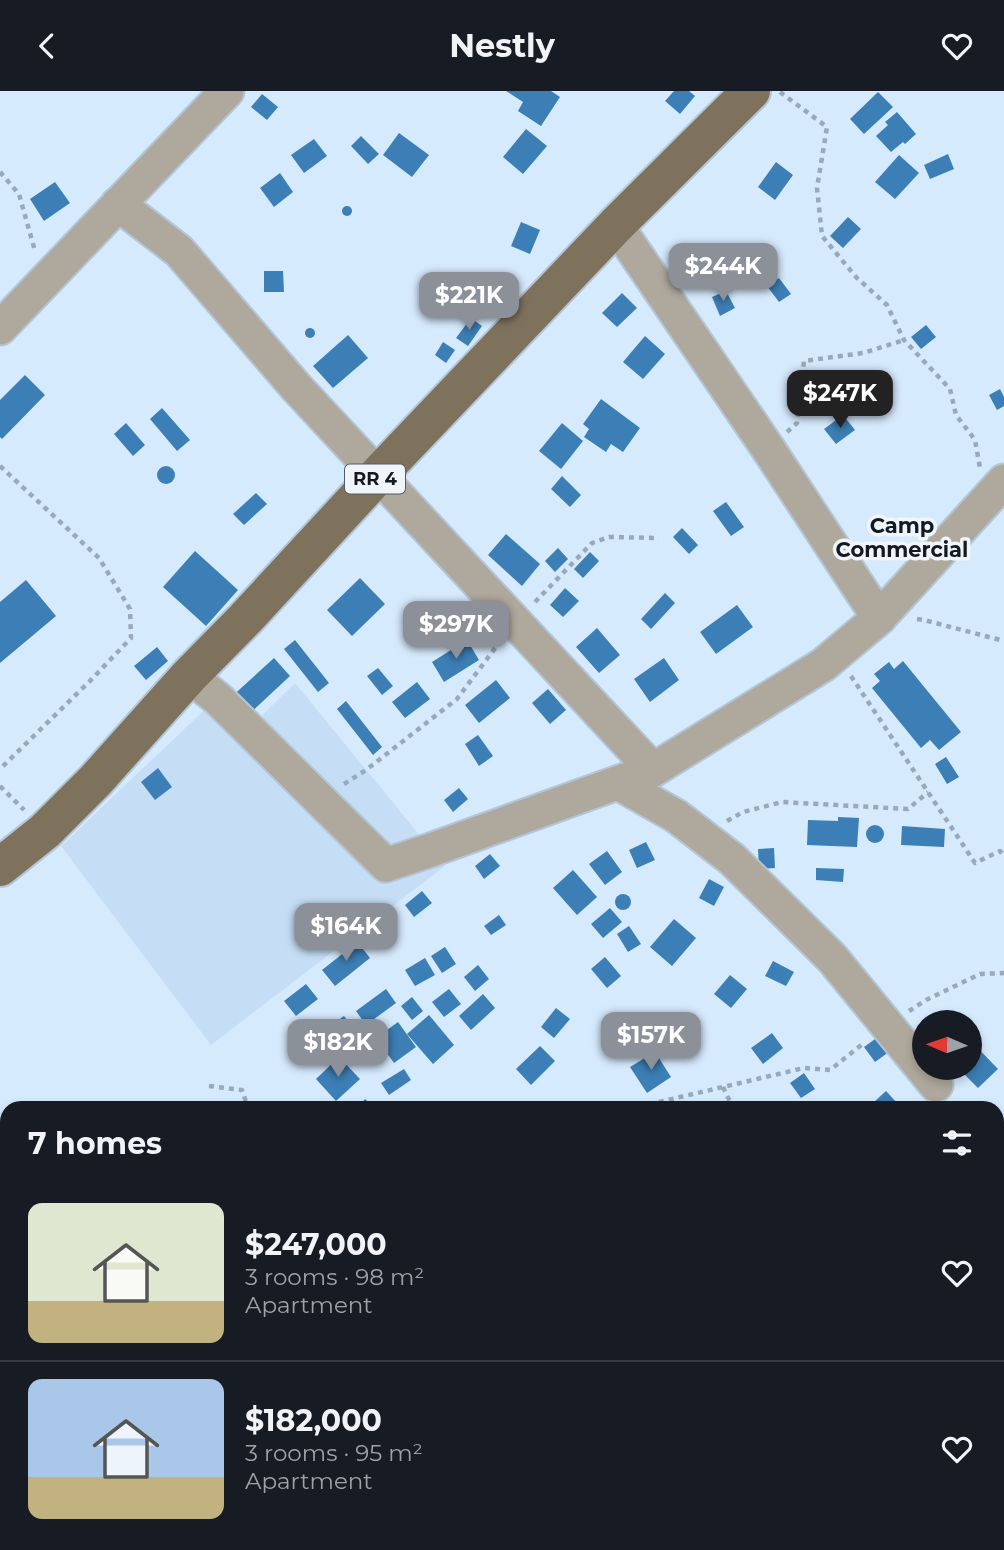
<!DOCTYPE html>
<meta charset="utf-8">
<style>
:root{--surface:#171b24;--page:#20242c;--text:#f1f3f6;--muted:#9ea1a6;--line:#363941;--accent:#8c9099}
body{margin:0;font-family:Montserrat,sans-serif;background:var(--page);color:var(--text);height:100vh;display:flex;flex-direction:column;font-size:26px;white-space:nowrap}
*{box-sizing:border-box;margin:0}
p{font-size:23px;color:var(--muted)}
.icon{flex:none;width:38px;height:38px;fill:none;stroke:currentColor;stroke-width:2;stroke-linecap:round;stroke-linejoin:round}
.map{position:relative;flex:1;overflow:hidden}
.side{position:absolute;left:0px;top:1010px;width:1004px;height:450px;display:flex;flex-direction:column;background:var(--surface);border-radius:21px 21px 0 0;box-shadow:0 4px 10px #0003}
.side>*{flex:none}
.needle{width:46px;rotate:272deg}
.fabs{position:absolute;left:912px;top:919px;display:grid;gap:14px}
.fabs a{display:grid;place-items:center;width:70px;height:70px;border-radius:50%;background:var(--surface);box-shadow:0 4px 10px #0003;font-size:35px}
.price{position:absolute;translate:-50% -60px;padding:0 16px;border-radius:14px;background:var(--accent);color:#fff;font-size:23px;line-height:46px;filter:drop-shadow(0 2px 4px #0008)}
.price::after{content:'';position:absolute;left:50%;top:42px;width:21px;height:16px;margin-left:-10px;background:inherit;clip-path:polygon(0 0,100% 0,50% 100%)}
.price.selected{background:#222;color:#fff}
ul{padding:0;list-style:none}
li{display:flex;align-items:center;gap:21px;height:175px;padding:0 28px}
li+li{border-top:2px solid var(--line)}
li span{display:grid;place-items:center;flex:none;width:196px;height:140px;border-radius:14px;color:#555}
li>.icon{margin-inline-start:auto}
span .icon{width:84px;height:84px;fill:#fffc;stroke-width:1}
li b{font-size:30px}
h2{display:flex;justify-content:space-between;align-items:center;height:84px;padding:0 28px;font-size:30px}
header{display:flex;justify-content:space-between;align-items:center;height:91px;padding:0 28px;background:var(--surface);font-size:32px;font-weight:700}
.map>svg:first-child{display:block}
.built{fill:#c6def5}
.building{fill:#3c7fb6}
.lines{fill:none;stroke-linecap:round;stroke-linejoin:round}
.minor-casing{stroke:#b3c5d6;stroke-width:37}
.major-casing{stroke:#b3c5d6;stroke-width:42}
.path{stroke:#98a9b9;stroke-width:4.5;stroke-dasharray:5 5;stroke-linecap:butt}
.minor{stroke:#afa89c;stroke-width:33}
.major{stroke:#7f725d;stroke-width:38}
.labels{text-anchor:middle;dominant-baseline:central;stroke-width:7;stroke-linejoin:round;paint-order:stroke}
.shield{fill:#f0f5fa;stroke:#555c64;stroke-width:2}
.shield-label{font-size:18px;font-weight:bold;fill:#121b23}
.neighbourhood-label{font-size:21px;font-weight:bold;fill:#121b23;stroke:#f0f5fa}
</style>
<header><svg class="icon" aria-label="back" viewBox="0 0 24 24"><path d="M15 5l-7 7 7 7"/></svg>Nestly<svg class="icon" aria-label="heart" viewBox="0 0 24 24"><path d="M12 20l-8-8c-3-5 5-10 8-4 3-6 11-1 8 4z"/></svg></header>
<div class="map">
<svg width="1004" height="1459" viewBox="0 0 1004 1459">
<rect width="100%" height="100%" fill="#d6eafd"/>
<polygon class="built" points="295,592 445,775 211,954 61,755 217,607 248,638"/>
<g class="building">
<polygon points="506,0 551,0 560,6 541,35 518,20 523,11"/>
<polygon points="674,0 689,0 695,5 680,23 665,10"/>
<polygon points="878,1 893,16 864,43 850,28"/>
<polygon points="262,3 278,16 267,29 251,16"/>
<polygon points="897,21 916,43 905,53 903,51 891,61 876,45 888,34 885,31"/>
<polygon points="526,38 547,55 523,83 503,66"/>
<polygon points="399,42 429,64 412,86 383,64"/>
<polygon points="361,45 379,63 368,73 351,55"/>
<polygon points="314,48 327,65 304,82 291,64"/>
<polygon points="948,63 954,78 930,88 924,74"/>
<polygon points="899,64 919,82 895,108 875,91"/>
<polygon points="776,71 793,84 775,109 758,96"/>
<polygon points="280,82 293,101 274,116 260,97"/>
<polygon points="55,91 70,112 44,130 30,108"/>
<circle cx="347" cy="120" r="5"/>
<polygon points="848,126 861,138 843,157 830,145"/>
<polygon points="521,131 540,139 530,163 511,155"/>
<polygon points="264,180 283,180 284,201 264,201"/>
<polygon points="779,187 791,203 779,211 767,195"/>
<polygon points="435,191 446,208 435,216 424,199"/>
<polygon points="726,200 735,217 720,225 712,206"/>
<polygon points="622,202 637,217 617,236 602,222"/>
<polygon points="471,227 482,235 468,255 456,247"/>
<polygon points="926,234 936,246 921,258 911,246"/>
<circle cx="310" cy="242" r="5"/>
<polygon points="348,244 368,267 333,297 313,275"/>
<polygon points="645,245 665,263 643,288 623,271"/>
<polygon points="443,251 455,259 446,272 435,264"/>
<polygon points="25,284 45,304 2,348 0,346 0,309"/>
<polygon points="1000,298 1004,306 1004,315 997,319 989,304"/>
<polygon points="601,308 640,337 623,361 611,353 606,361 584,346 589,338 583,333"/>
<polygon points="162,317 190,349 177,360 150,328"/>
<polygon points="843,324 855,339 836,353 824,338"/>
<polygon points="126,332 145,354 133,365 114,343"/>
<polygon points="562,332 583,350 561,378 539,360"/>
<circle cx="166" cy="384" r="9"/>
<polygon points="562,385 581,404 570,416 551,398"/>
<polygon points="256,402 267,413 244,434 233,423"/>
<polygon points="726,411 744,436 731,445 713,420"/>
<polygon points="682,437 698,454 689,463 673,446"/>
<polygon points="506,443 540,473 522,495 488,464"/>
<polygon points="558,457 568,468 555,481 545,470"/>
<polygon points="195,460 238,499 206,535 163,496"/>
<polygon points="590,461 599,470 583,487 574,478"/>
<polygon points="360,487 385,513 352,545 327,519"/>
<polygon points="26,489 56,525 0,572 0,511"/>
<polygon points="565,497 579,510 563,526 550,514"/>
<polygon points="665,502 675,512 651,538 641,528"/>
<polygon points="737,514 753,536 716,563 700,541"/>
<polygon points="597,537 620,564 599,582 576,556"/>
<polygon points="295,549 329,592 318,601 284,558"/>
<polygon points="467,549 479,569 444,591 432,571"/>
<polygon points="157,556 168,570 146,589 134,575"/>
<polygon points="274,567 290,585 245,627 228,609"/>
<polygon points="664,567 679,589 650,611 634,588"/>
<polygon points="903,570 961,641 939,659 930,649 921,657 872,597 880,590 874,583 889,571 894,578"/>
<polygon points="378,577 393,595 382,604 367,585"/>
<polygon points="496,589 510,607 479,632 465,614"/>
<polygon points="417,591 430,608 405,627 392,611"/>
<polygon points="548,598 566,619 550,633 532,612"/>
<polygon points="346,610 382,656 373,664 337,618"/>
<polygon points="478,644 493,665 479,675 465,653"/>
<polygon points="946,666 959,686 947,693 935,673"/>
<polygon points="158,677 172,696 155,709 141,691"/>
<polygon points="459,697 468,708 453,721 444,709"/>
<polygon points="838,726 859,727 857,756 807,754 808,729 838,730"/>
<circle cx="875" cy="743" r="9"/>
<polygon points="902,735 945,738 944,756 901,754"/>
<polygon points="646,751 655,769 637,777 629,759"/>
<polygon points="774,757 775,777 759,778 758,758"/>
<polygon points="607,760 622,781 605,794 589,773"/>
<polygon points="490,763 500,775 484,788 475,775"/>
<polygon points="816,777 844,778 843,791 816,789"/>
<polygon points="573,779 597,806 577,824 553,797"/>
<polygon points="709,788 724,796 714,815 699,807"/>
<polygon points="422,800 432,812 414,826 405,814"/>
<circle cx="623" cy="811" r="8"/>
<polygon points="610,817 622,831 603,847 591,833"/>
<polygon points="499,824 506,834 491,844 484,835"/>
<polygon points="674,828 696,847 672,875 650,856"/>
<polygon points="385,829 394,840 374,857 364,845"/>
<polygon points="629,835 641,853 628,861 617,843"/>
<polygon points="355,848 370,867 335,895 322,879 346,860 343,857"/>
<polygon points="445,856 456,873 442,882 431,865"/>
<polygon points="605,866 621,885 607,897 591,878"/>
<polygon points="425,867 435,884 415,895 405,879"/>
<polygon points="773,870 794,881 786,895 765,885"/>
<polygon points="478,874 489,888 475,900 464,886"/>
<polygon points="730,884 747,898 731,917 714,903"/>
<polygon points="306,893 318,908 296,925 284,910"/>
<polygon points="386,898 396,912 366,934 356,920"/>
<polygon points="449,898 461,913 444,926 432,911"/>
<polygon points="483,903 495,917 471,939 459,925"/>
<polygon points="412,906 423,920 412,929 401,915"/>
<polygon points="556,917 570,928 554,947 541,936"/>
<polygon points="429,924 454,954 433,973 407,943"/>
<polygon points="344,925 359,946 325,970 310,949"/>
<polygon points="398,931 416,956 394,972 376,947"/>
<polygon points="772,942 783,957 763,973 751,957"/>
<polygon points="882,943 893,958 875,971 864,956"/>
<polygon points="970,949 998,978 978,997 957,976 970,976"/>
<polygon points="540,955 555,970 531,994 516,978"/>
<polygon points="655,961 671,986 647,1002 630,976"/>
<polygon points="339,966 360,988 336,1010 316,988"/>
<polygon points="404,978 411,989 389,1004 381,992"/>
<polygon points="804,982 815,998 801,1007 790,992"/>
<polygon points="886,1000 899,1014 895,1017 879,1017 874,1011"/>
<polygon points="365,1008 371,1013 368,1017 357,1017"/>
<polygon points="402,1452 406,1452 408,1459 388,1459 387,1455"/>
<rect x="456" y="1452" width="9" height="6"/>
<polygon points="526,1452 545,1452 536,1459 531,1459"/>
<polygon points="575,1452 595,1452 587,1459 580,1459"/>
</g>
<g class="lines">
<defs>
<g id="minor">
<polyline points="118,113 179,160 296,296 653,679"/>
<polyline points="0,237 227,0"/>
<polyline points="879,527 1004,390"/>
<polyline points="189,585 217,607 386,774 431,759 653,679 823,574 879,527 769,359 616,134"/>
<polyline points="618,692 676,725 732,768 832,867 936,994"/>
</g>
<polyline id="major" points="0,776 45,740 95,690 189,585 246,527 378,384 616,134 751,0"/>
</defs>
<use href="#minor" class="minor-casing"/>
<use href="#major" class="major-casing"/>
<g class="path">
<polyline points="780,1 827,36 817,97 822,145 856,186 887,214 904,249 950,298 956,324 975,349 980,377"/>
<polyline points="0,81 19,103 35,160"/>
<polyline points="787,341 797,332 804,270 863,262 904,249"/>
<polyline points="0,375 99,467 130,518 131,547 89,591 0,678"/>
<polyline points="535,511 592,452 609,446 659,447"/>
<polyline points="917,528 924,529 1004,550"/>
<polyline points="851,585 975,772 1000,760 1004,765"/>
<polyline points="344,693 366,679 457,608 499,552"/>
<polyline points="0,695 24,719"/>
<polyline points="727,730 743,721 782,711 908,718 928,701"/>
<polyline points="909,920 926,909 980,883 1004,882"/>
<polyline points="209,995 242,999 248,1017"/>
<polyline points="723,996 733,1017"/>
<polyline points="659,1011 804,977 830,979 865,951"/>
<polyline points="998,1066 1004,1072"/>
<polyline points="998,1139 1004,1131"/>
<polyline points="0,1391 7,1404"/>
<polyline points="0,1440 7,1440"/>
<polyline points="30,1452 32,1459"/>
<polyline points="91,1452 109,1459"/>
<polyline points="367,1452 368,1459"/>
<polyline points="861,1452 863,1459"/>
</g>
<use href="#minor" class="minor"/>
<use href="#major" class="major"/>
</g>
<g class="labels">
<rect class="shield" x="345" y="373.5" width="60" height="29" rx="5"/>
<g class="shield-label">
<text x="375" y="388">RR 4</text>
</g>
<g class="neighbourhood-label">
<text x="902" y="434">Camp<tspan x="902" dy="24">Commercial</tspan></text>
</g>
</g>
</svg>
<div class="fabs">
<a><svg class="needle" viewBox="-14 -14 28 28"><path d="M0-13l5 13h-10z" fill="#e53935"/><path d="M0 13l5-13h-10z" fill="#9ea1a6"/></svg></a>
</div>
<b class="price" style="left:723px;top:212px">$244K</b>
<b class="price" style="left:469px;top:241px">$221K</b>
<b class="price selected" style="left:840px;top:339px">$247K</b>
<b class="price" style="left:456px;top:570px">$297K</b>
<b class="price" style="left:346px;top:872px">$164K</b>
<b class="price" style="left:651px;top:981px">$157K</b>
<b class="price" style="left:338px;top:988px">$182K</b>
<section class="side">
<h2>7 homes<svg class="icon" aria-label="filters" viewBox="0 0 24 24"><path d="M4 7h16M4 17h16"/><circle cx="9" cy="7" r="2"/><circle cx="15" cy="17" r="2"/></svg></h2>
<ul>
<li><span style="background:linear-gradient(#dfe7d0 70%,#c2b280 0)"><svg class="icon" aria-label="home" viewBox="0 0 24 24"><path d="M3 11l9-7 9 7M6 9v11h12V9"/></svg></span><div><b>$247,000</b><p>3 rooms · 98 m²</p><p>Apartment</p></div><svg class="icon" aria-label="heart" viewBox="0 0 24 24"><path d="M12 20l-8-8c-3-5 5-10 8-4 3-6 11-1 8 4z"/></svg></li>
<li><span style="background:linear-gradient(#a9c7e8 70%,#c2b280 0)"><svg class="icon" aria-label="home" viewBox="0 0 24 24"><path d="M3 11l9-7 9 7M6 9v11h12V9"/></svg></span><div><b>$182,000</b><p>3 rooms · 95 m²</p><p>Apartment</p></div><svg class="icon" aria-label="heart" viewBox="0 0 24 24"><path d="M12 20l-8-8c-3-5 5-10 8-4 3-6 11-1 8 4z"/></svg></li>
</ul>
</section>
</div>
